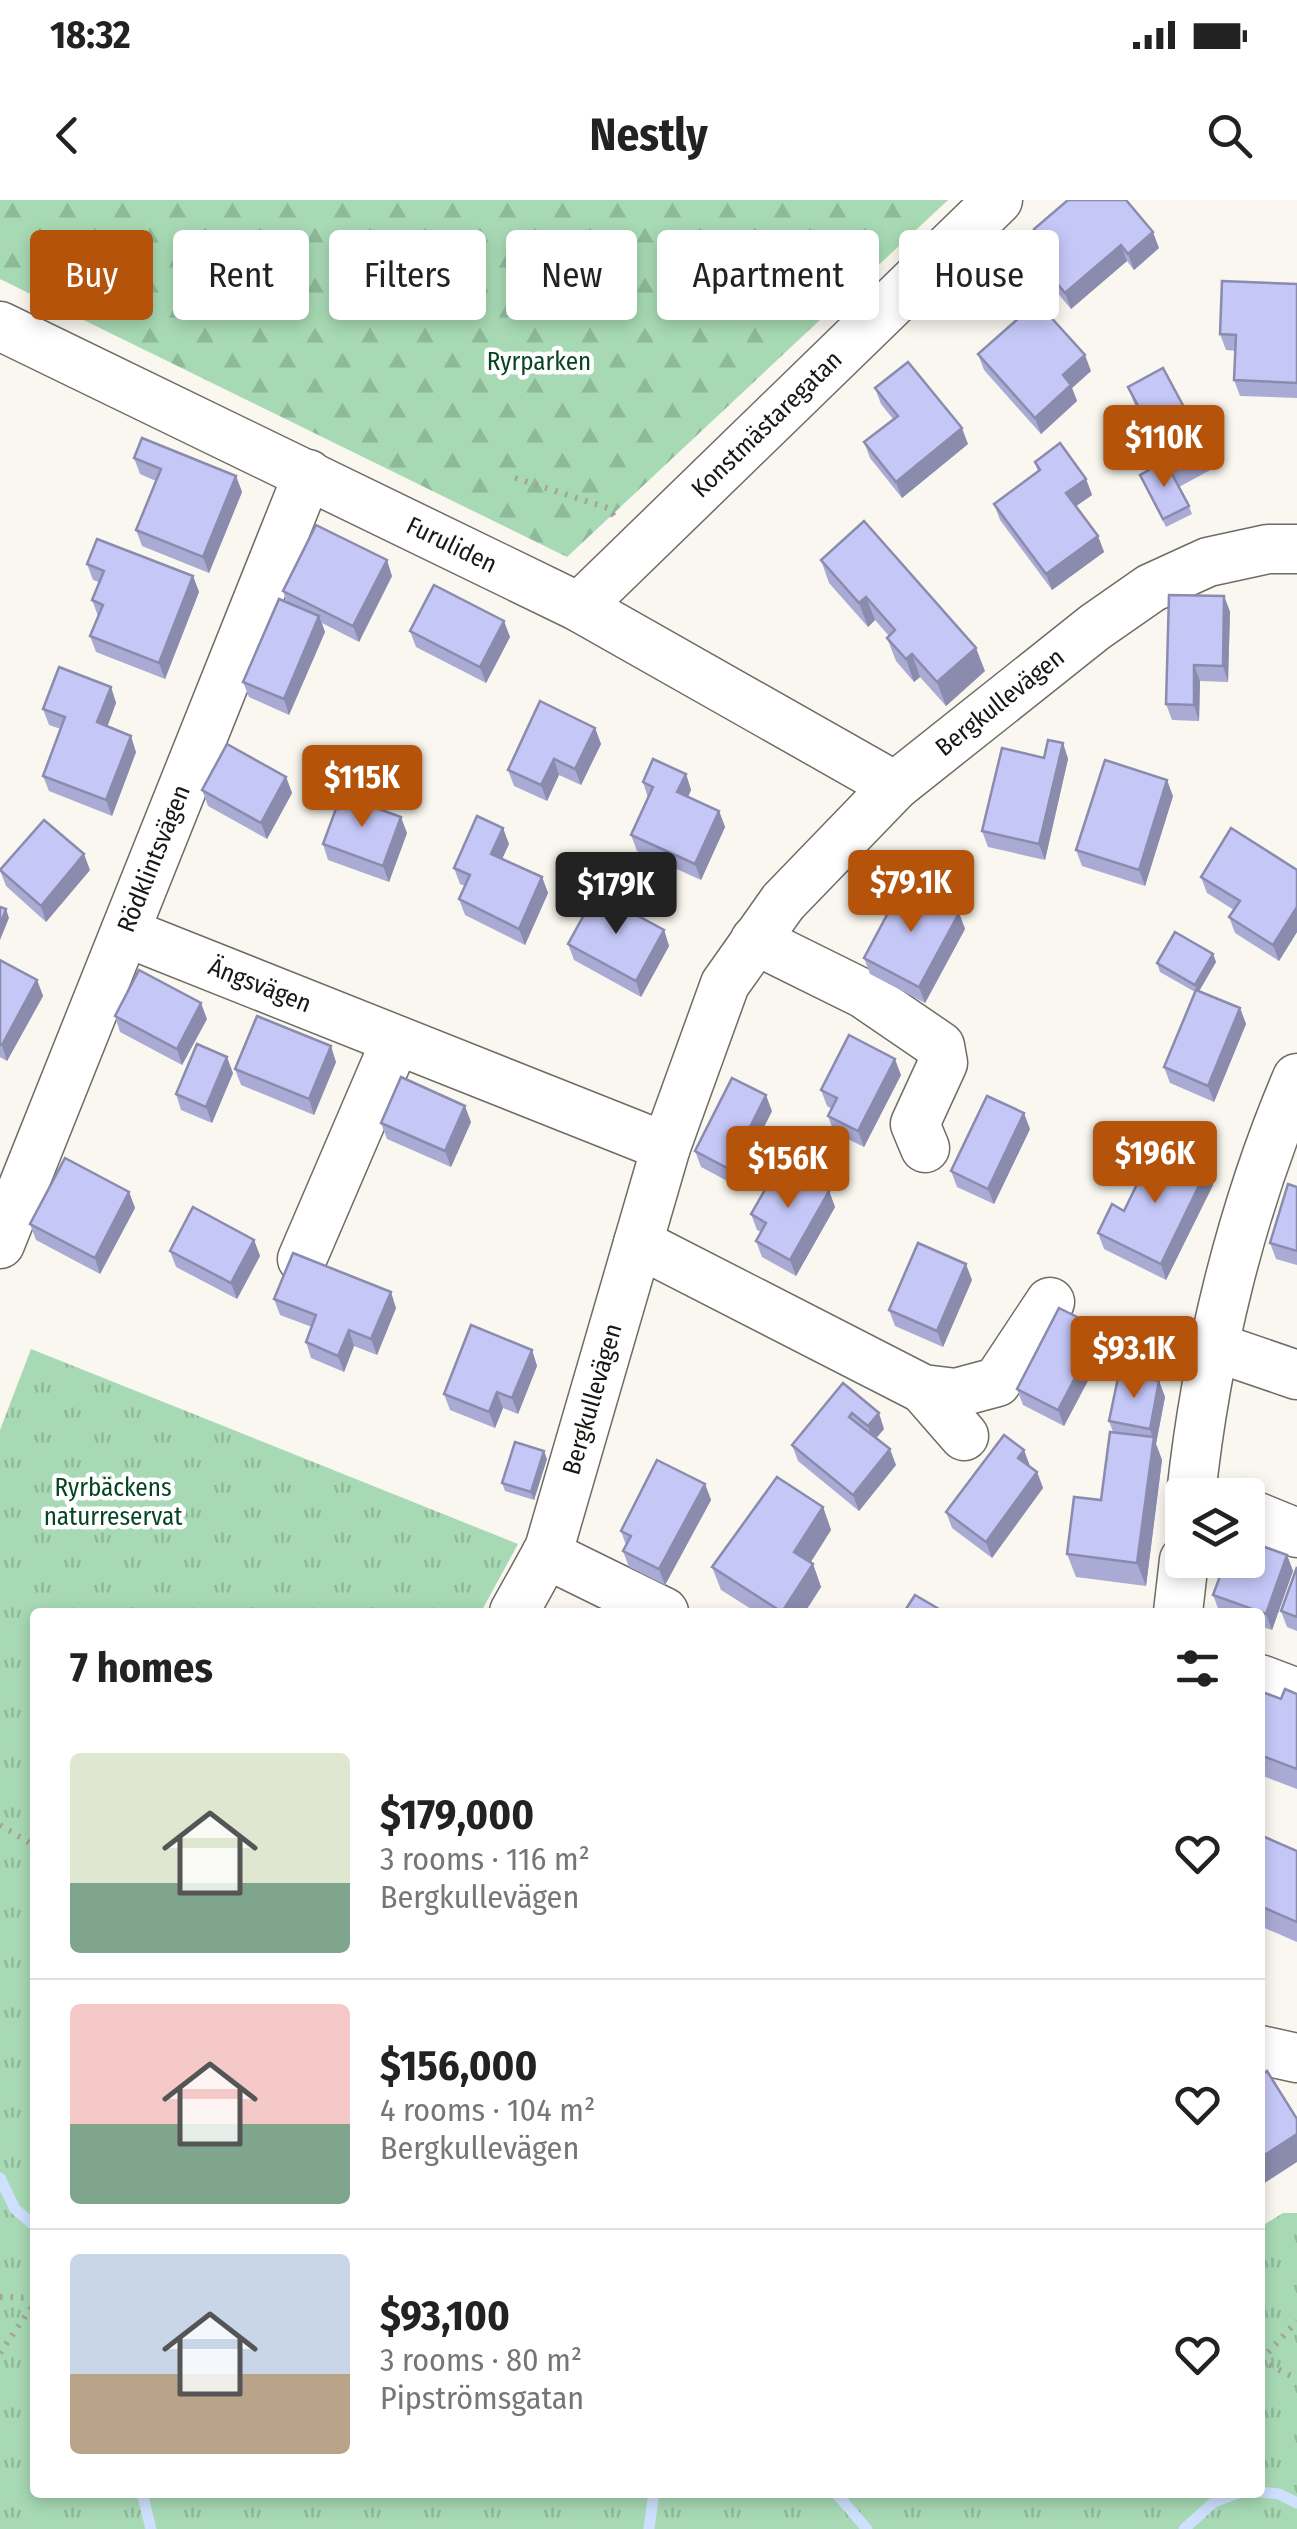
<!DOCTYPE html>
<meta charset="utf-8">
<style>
:root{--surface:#fff;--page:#f2f2f2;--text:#222;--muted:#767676;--line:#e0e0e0;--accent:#b45309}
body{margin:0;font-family:"Fira Sans Condensed",sans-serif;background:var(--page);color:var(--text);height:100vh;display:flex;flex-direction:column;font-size:38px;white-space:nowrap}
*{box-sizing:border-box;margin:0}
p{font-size:32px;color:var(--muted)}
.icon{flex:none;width:55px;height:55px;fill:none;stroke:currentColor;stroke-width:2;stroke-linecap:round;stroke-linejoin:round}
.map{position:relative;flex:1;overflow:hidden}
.sheet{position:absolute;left:30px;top:1408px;width:1235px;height:890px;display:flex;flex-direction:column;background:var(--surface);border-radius:10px;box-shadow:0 5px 15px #0003}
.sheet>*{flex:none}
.banner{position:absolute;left:30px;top:30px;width:1238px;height:90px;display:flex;gap:20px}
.buttons{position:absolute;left:1165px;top:1278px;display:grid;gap:20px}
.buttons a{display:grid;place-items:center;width:100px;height:100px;border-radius:10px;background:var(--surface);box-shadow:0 5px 15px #0003;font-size:50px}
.price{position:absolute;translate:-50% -85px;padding:0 22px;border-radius:10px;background:var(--accent);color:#fff;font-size:32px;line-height:65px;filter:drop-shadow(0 2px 5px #0008)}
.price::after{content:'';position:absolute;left:50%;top:60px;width:30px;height:22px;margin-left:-15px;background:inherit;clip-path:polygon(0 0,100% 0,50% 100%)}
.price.current{background:#222;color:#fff}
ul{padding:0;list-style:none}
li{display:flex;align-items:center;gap:30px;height:250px;padding:0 40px}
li+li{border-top:2px solid var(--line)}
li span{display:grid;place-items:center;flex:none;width:280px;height:200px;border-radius:10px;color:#555}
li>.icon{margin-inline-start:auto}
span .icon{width:120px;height:120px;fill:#fffc;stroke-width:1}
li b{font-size:42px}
h2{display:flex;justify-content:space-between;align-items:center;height:120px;padding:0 40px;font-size:42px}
.chip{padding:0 35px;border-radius:10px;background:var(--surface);box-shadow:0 5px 15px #0003;font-size:35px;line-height:90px}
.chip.current{background:var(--accent);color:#fff}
.status{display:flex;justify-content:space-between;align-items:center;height:70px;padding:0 50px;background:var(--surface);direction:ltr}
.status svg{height:28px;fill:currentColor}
header{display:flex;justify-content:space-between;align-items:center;height:130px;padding:0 40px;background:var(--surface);font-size:45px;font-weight:700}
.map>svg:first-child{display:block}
.forest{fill:url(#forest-firs)}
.park{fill:url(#park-tufts)}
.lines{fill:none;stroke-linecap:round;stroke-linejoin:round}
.stream{stroke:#cee0fd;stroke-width:11}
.minor-casing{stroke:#6e6c65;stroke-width:51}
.path{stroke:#a4a39d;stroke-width:6;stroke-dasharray:2.5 8;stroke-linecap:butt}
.minor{stroke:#fff;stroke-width:48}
.wall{fill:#a9abd4}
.shaded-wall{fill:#8a8bad}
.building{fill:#c5c7f7;stroke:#8a8bad;stroke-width:2.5}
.labels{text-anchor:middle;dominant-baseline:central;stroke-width:9;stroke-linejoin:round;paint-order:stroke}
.park-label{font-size:25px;fill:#054522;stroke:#fff}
.street-label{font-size:25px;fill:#171714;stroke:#fff}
</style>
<div class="status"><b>18:32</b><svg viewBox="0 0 49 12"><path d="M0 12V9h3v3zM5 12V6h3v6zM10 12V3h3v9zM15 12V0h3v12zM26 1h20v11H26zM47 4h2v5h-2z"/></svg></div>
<header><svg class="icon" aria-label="back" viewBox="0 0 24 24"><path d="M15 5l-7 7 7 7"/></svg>Nestly<svg class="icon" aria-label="search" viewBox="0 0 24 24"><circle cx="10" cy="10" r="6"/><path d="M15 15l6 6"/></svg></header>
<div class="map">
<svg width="1297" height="2329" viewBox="0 0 1297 2329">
<defs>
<pattern id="forest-firs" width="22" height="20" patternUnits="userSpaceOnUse" patternTransform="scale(2.5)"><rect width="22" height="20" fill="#a7d9b4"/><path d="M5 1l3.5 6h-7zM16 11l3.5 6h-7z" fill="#8fba9a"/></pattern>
<pattern id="park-tufts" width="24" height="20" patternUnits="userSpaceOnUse" patternTransform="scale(2.5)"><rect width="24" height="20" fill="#a7d9b4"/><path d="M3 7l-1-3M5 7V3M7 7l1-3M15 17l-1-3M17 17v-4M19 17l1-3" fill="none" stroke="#8fba9a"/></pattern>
</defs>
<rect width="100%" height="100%" fill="#f9f7ef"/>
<polygon class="forest" points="0,0 948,0 567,357 0,79"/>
<polygon class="park" points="31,1149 518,1344 481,1412 35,1412 35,2292 1260,2292 1260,2027 1283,2013 1297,2013 1297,2329 0,2329 0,1230"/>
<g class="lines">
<g class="stream">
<polyline points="0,1978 15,2009 35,2026"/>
<polyline points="142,2292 151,2329"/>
<polyline points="835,2292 867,2329"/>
<polyline points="1260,2292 1279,2294 1297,2303"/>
<polyline points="649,2329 654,2292"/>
<polyline points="1184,2329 1214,2302 1240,2292"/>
</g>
<defs>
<g id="minor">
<path id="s1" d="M 0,126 L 579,407 L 895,586"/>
<path id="s2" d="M 579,407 L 998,0"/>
<path id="s3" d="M 125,732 L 666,947"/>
<polyline points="755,740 864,794 940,846 943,863 915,924 925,948"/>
<polyline points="638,1043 923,1189 956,1193 997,1182 1050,1102"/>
<path id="s4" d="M 0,1044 L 308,274"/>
<polyline points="302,1059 396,840"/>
<polyline points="1215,1147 1297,1175"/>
<polyline points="923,1189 964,1236"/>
<path d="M 1191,1295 C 1206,1154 1241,1009 1297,878"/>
<polyline points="1248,1313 1297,1333"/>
<polyline points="546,1354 664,1412"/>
<path id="s5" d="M 514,1412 L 549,1349 L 666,947 L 725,784 L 783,702 L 895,586 L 1095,427 L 1151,388 L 1208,362 L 1268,349 L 1297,349"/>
<polyline points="1178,1412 1184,1360"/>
<polyline points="1260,1479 1297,1493"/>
<polyline points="1260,1850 1297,1858"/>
</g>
</defs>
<use href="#minor" class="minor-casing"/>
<g class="path">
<polyline points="515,278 608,308 614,316"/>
<polyline points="0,1625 35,1646"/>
<polyline points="0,2097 35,2098"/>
<polyline points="0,2153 35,2102"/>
<polyline points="1260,2160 1297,2179"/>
<polyline points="1261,2160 1297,2121"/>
</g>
<use href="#minor" class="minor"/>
</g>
<g class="wall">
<polygon points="1034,29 1159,48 1134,70 1127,61 1071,109 1034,65 1029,49 1039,41"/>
<polygon points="1297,84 1297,198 1240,196 1234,180 1236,151 1226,150 1220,134"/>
<polygon points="978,154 1091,171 1072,188 1077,201 1041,234 984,170"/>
<polygon points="1128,187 1208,252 1214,268 1179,287 1134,203"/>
<polygon points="875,188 968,244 902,298 870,258 864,242 893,219 881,204"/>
<polygon points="134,258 236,276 242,292 209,373 142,346 136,330 156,281 140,274"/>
<polygon points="1035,262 1086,279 1092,295 1076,306 1098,336 1104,352 1052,390 1000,320 994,304 1038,271"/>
<polygon points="1140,275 1189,306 1192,314 1166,327"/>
<polygon points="821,360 985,471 946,506 920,477 914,482 896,461 887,438 889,436 875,420 868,427 829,383"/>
<polygon points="87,364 193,376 199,392 165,479 96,452 90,436 98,416 92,400 99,382 93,380"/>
<polygon points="392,376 359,442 322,423 325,432 289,515 249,497 243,482 287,403 283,391"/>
<polygon points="1224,396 1230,412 1228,482 1200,481 1199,521 1172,520 1166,504"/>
<polygon points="410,431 510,437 486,483 416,447"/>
<polygon points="111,487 116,503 107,527 136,552 112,616 49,591 43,576 61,529 49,525 43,509"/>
<polygon points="595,528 601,544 581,585 559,575 547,601 514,586 508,570"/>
<polygon points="1063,543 1068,559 1045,660 988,647 982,631 1044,558"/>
<polygon points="686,574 691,590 688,597 719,611 725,627 701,680 637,651 631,635 648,598 643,582"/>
<polygon points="286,577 292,593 267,639 208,606 202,590"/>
<polygon points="1173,596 1145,686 1082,666 1076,650"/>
<polygon points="407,633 389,682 328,660 323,644"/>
<polygon points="509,644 502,659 542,677 548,693 525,745 465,715 459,699 465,686 460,684 454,668"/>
<polygon points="0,670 90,670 46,722 6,686"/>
<polygon points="1297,670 1297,732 1279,761 1235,733 1229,717 1234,710 1207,693 1201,677"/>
<polygon points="959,713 965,729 925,803 870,774 864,758"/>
<polygon points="664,730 669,746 641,797 574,760 568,744"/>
<polygon points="1213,754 1216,762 1199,791 1240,808 1246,824 1214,902 1170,883 1164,867 1195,792 1160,772 1157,763"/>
<polygon points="0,760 37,780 43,796 7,861 0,857"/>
<polygon points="115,816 207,819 182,865 120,832"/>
<polygon points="336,862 314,915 241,885 235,869"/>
<polygon points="233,873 212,923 181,910 176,894"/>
<polygon points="901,875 864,947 834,932 828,916 832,909 827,906 821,890"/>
<polygon points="772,911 735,985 701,967 695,951"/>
<polygon points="471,922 451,967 387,939 381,923"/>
<polygon points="1030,929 994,1004 957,987 951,971"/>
<polygon points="1213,985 1166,1080 1104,1049 1098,1033 1124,1011"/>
<polygon points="1297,987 1297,1065 1276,1059 1270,1043"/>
<polygon points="829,991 835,1007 796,1076 762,1057 756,1041 761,1032 757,1030 751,1014"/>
<polygon points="129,992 135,1008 100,1074 36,1040 30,1024"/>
<polygon points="254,1040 260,1056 237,1099 176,1067 170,1051"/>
<polygon points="972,1080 943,1147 895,1126 889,1110"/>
<polygon points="274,1099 396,1108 377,1155 354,1146 344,1172 311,1158 306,1142 312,1127 280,1115"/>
<polygon points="1092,1138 1095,1140 1101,1156 1064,1226 1023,1205 1017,1189"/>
<polygon points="532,1150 537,1166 518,1214 503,1208 495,1228 450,1210 444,1194"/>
<polygon points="1159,1181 1165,1197 1156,1244 1162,1260 1146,1386 1076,1377 1067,1354 1101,1300 1113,1232 1109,1221"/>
<polygon points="843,1183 884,1229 876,1238 896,1265 859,1311 798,1261 792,1245"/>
<polygon points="547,1259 534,1300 505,1291 502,1283"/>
<polygon points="1029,1266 1037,1272 1043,1288 992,1358 952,1328 946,1312"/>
<polygon points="705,1284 711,1300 665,1385 629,1367 623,1351 626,1345 621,1331"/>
<polygon points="823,1307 831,1330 810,1363 813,1364 821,1387 805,1412 756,1412 721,1390 712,1367"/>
<polygon points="1287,1355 1293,1371 1272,1430 1260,1426 1260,1412 1219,1411 1213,1395"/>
<polygon points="1297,1367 1297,1431 1287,1427 1281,1411"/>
<polygon points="1260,1491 1281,1499 1297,1494 1297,1589 1260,1575"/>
<polygon points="1260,1635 1297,1651 1297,1742 1260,1726"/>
</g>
<g class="shaded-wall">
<polygon points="1153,32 1159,48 1134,70 1128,54"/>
<polygon points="1121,45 1127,61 1071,109 1065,93"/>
<polygon points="1085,155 1091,171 1072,188 1077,201 1041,234 1035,218 1063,175"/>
<polygon points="962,228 968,244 902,298 896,282"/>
<polygon points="236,276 242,292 209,373 203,357"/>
<polygon points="1086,279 1092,295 1072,309 1066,293"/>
<polygon points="1098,336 1104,352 1052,390 1046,374"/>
<polygon points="387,360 392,376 359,442 353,426"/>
<polygon points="193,376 199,392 165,479 159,463"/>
<polygon points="1224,396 1230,412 1228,482 1223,466"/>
<polygon points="866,397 875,420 868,427 859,403"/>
<polygon points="319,416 325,432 289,515 284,499"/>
<polygon points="504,421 510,437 486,483 480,467"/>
<polygon points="976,448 985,471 946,506 937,482"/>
<polygon points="912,454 920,477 914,482 906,459"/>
<polygon points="1194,465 1200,481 1199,521 1194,505"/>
<polygon points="111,487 116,503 103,538 97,522"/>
<polygon points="595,528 601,544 581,585 575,569"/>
<polygon points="131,536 136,552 112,616 106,600"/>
<polygon points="1063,543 1068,559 1045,660 1039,644"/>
<polygon points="554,559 559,575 547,601 541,585"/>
<polygon points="686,574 691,590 683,608 677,592"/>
<polygon points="286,577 292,593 267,639 261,623"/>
<polygon points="1167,580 1173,596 1145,686 1139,670"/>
<polygon points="719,611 725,627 701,680 695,664"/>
<polygon points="401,617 407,633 389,682 383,666"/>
<polygon points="503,628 509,644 497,670 491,654"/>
<polygon points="84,654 90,670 46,722 41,706"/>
<polygon points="542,677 548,693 525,745 519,729"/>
<polygon points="1297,707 1297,732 1279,761 1273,745"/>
<polygon points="6,709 9,718 0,740 0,725"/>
<polygon points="959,713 965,729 925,803 919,787"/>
<polygon points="664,730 669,746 641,797 636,781"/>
<polygon points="1213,754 1216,762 1198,793 1195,785"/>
<polygon points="37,780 43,796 7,861 2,845"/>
<polygon points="201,803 207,819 182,865 177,849"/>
<polygon points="1240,808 1246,824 1214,902 1208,886"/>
<polygon points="331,846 336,862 314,915 309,899"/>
<polygon points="227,857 233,873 212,923 206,907"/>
<polygon points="895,859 901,875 864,947 858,931"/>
<polygon points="766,895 772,911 735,985 729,969"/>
<polygon points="465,906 471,922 451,967 445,951"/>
<polygon points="1024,913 1030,929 994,1004 988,989"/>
<polygon points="1207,969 1213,985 1166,1080 1161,1064"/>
<polygon points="829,991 835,1007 796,1076 790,1060"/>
<polygon points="129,992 135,1008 100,1074 95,1058"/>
<polygon points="254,1040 260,1056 237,1099 231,1083"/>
<polygon points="966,1064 972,1080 943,1147 937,1131"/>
<polygon points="391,1092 396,1108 377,1155 371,1139"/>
<polygon points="1087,1122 1092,1138 1081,1133"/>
<polygon points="349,1130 354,1146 344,1172 338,1156"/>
<polygon points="1095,1140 1101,1156 1064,1226 1058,1210"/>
<polygon points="532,1150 537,1166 518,1214 512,1198"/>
<polygon points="1159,1181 1165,1197 1156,1244 1162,1260 1146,1386 1137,1363 1153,1239 1150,1229"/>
<polygon points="497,1192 503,1208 495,1228 489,1212"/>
<polygon points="879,1213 884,1229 873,1242 868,1226"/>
<polygon points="890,1249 896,1265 859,1311 853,1295"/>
<polygon points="1024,1250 1030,1266 1024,1274 1018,1258"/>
<polygon points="544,1251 547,1259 534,1300 531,1292"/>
<polygon points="1037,1272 1043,1288 992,1358 986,1342"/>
<polygon points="705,1284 711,1300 665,1385 659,1369"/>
<polygon points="823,1307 831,1330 802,1376 794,1352"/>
<polygon points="1287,1355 1293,1371 1272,1430 1266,1414"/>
<polygon points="813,1364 821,1387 805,1412 783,1412"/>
<polygon points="1297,1934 1297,1962 1260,1986 1260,1958"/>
</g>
<g class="building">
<polygon points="1068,0 1126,0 1153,32 1128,54 1121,45 1065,93 1029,49 1042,38 1034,29"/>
<polygon points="1222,81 1297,84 1297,183 1234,180 1236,135 1220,134"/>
<polygon points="1037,102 1085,155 1063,175 1071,185 1035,218 978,154"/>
<polygon points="908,162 962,228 896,282 864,242 898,216 875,188"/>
<polygon points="1163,168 1208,252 1173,271 1128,187"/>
<polygon points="142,238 236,276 203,357 136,330 161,269 134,258"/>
<polygon points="1060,243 1086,279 1066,293 1098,336 1046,374 994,304 1040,270 1035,262"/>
<polygon points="1165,261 1189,306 1163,319 1140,275"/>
<polygon points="864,321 976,448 937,482 912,454 906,459 887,438 895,430 866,397 859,403 821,360"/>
<polygon points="316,325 387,360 353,426 283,391"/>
<polygon points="97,339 193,376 159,463 90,436 103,405 92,400 104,371 87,364"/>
<polygon points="434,385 504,421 480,467 410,431"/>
<polygon points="1169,395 1224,396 1223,466 1194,465 1194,505 1166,504"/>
<polygon points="279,399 319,416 284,499 243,482"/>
<polygon points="59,467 111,487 97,522 131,536 106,600 43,576 65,517 43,509"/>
<polygon points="540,501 595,528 575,569 554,559 541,585 508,570"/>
<polygon points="1048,540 1063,543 1039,644 982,631 1002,548 1044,558"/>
<polygon points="227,544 286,577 261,623 202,590"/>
<polygon points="653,559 686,574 677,592 719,611 695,664 631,635 653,587 643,582"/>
<polygon points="1105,560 1167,580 1139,670 1076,650"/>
<polygon points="341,595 401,617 383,666 323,644"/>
<polygon points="477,616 503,628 491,654 542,677 519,729 459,699 470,675 454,668"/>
<polygon points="44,620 84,654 41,706 0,670"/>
<polygon points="1231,628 1297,670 1297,707 1273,745 1229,717 1240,701 1201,677"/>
<polygon points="904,683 959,713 919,787 864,758"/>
<polygon points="596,693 664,730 636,781 568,744"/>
<polygon points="0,707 6,709 0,725"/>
<polygon points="1175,732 1213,754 1195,785 1157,763"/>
<polygon points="0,760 37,780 2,845 0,844"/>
<polygon points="139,770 201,803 177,849 115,816"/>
<polygon points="1196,790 1240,808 1208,886 1164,867"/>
<polygon points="257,816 331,846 309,899 235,869"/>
<polygon points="849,835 895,859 858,931 828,916 837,898 821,890"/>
<polygon points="197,844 227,857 206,907 176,894"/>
<polygon points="401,877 465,906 445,951 381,923"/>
<polygon points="732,878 766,895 729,969 695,951"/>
<polygon points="987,896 1024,913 988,989 951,971"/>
<polygon points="1156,945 1207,969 1161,1064 1098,1033 1112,1004 1124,1011"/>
<polygon points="65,958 129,992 95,1058 30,1024"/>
<polygon points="780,964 829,991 790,1060 756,1041 766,1023 751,1014"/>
<polygon points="1288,984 1297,987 1297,1051 1270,1043"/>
<polygon points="193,1007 254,1040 231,1083 170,1051"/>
<polygon points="918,1043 966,1064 937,1131 889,1110"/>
<polygon points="293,1053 391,1092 371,1139 349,1130 338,1156 306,1142 316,1115 274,1099"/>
<polygon points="1059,1108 1087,1122 1081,1133 1095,1140 1058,1210 1017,1189"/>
<polygon points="471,1125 532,1150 512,1198 497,1192 489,1212 444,1194"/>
<polygon points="1119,1173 1159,1181 1150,1229 1109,1221"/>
<polygon points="843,1183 879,1213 868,1226 852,1213 849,1217 890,1249 853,1295 792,1245"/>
<polygon points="1110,1232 1154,1237 1137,1363 1067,1354 1074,1297 1101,1300"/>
<polygon points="1004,1235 1024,1250 1018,1258 1037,1272 986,1342 946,1312"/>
<polygon points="515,1242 544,1251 531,1292 502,1283"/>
<polygon points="657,1260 705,1284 659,1369 623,1351 631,1336 621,1331"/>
<polygon points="777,1277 823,1307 794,1352 813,1364 782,1412 712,1367"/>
<polygon points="1248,1341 1287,1355 1266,1414 1213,1395 1226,1360 1248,1360"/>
<polygon points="1297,1367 1297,1417 1281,1411"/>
<polygon points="915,1395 944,1412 904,1412"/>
<polygon points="1285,1489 1297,1494 1297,1569 1260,1555 1260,1491 1281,1499"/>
<polygon points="1260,1635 1297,1651 1297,1722 1260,1706"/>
<polygon points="1267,1871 1297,1919 1297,1934 1260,1958 1260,1876"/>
</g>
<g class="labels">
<g class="park-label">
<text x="539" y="162">Ryrparken</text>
<text x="113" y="1288">Ryrbäckens<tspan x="113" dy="29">naturreservat</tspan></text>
</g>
<g class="street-label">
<text stroke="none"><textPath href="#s2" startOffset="262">Konstmästaregatan</textPath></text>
<text stroke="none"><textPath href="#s1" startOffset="502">Furuliden</textPath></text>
<text stroke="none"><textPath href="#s5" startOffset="1060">Bergkullevägen</textPath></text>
<text stroke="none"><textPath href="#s4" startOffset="415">Rödklintsvägen</textPath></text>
<text stroke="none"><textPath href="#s3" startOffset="145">Ängsvägen</textPath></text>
<text stroke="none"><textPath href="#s5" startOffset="228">Bergkullevägen</textPath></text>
</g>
</g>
</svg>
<div class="buttons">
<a><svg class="icon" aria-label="layers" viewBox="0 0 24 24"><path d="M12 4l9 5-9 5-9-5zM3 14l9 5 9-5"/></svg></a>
</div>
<b class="price" style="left:1164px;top:290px">$110K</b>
<b class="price" style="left:362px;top:630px">$115K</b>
<b class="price" style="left:911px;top:735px">$79.1K</b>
<b class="price current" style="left:616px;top:737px">$179K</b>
<b class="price" style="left:1155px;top:1006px">$196K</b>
<b class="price" style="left:788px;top:1011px">$156K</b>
<b class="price" style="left:1134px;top:1201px">$93.1K</b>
<div class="banner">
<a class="chip current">Buy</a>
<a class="chip">Rent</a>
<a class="chip">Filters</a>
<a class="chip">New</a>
<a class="chip">Apartment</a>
<a class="chip">House</a>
</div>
<section class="sheet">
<h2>7 homes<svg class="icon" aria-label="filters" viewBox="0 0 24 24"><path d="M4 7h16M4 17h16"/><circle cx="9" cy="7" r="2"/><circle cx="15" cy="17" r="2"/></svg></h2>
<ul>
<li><span style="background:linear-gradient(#dfe7d0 65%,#7fa58c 0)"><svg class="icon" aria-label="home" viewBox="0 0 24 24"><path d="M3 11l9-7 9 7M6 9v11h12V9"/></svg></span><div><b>$179,000</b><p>3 rooms · 116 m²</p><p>Bergkullevägen</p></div><svg class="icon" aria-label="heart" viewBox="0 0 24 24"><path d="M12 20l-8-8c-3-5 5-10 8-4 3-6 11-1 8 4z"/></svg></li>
<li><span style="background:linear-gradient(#f6c9c9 60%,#7fa58c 0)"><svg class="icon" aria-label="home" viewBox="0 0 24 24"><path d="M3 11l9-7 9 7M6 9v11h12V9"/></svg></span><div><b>$156,000</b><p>4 rooms · 104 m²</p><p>Bergkullevägen</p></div><svg class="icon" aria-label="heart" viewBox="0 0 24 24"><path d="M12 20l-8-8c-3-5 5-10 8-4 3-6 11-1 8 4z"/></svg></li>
<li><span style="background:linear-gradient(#c9d6e8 60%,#b9a48a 0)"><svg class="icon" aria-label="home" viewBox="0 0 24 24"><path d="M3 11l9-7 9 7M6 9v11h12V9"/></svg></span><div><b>$93,100</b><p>3 rooms · 80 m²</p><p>Pipströmsgatan</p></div><svg class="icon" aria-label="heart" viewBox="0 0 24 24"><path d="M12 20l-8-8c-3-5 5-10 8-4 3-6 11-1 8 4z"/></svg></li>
</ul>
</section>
</div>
